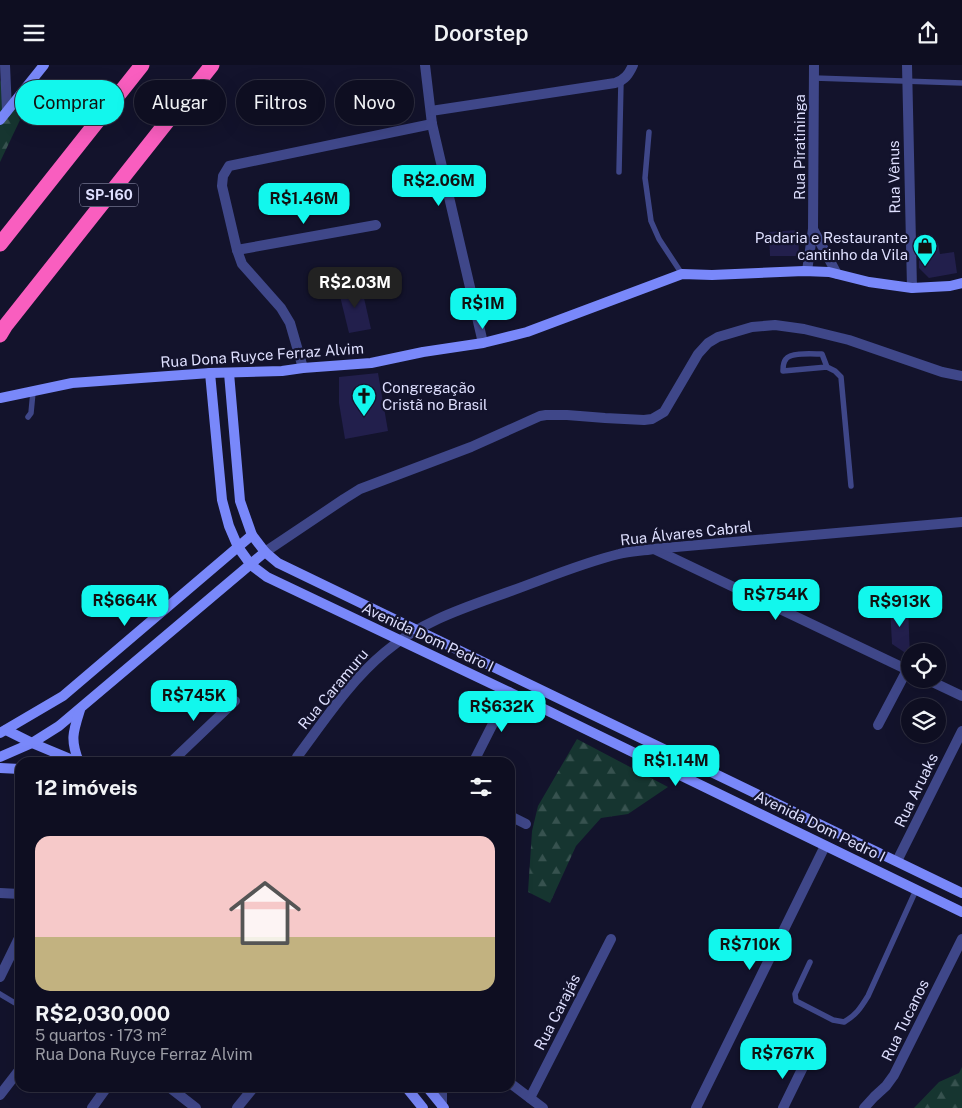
<!DOCTYPE html>
<html lang="pt">
<meta charset="utf-8">
<style>
:root{--surface:#0e0e21;--page:#1c1c2e;--text:#f1f3f6;--muted:#9b9ca5;--line:#2e2e3f;--accent:#12f7ed}
body{margin:0;font-family:"Public Sans",sans-serif;background:var(--page);color:var(--text);height:100vh;display:flex;flex-direction:column;font-size:19px;white-space:nowrap}
*{box-sizing:border-box;margin:0}
p{font-size:16px;color:var(--muted)}
.icon{flex:none;width:28px;height:28px;fill:none;stroke:currentColor;stroke-width:2;stroke-linecap:round;stroke-linejoin:round}
.map{position:relative;flex:1;overflow:hidden}
.sheet{position:absolute;left:15px;top:692px;width:500px;height:335px;display:flex;flex-direction:column;background:var(--surface);border-radius:15px;box-shadow:0 5px 20px #0002,0 0 0 1px var(--line)}
.sheet>*{flex:none}
.banner{position:absolute;left:15px;top:15px;width:500px;height:45px;display:flex;gap:10px}
.controls{position:absolute;left:901px;top:578px;display:grid;gap:10px}
.controls a{display:grid;place-items:center;width:45px;height:45px;border-radius:50%;background:var(--surface);box-shadow:0 5px 20px #0002,0 0 0 1px var(--line);font-size:25px}
.price{position:absolute;translate:-50% -42px;padding:0 11px;border-radius:10px;background:var(--accent);color:#111;font-size:16px;line-height:32px;filter:drop-shadow(0 1px 2px #0008)}
.price::after{content:'';position:absolute;left:50%;top:30px;width:15px;height:11px;margin-left:-8px;background:inherit;clip-path:polygon(0 0,100% 0,50% 100%)}
.price.current{background:#222;color:#fff}
ul{padding:0;list-style:none}
li{display:grid;align-content:center;gap:10px;height:265px;padding:0 20px}
li span{display:grid;place-items:center;height:155px;border-radius:15px;color:#555}
li>.icon{margin-inline-start:auto}
span .icon{width:90px;height:90px;fill:#fffc;stroke-width:1}
li b{font-size:21px}
h2{display:flex;justify-content:space-between;align-items:center;height:60px;padding:0 20px;font-size:21px}
.pill{padding:0 18px;border-radius:22px;background:var(--surface);box-shadow:0 5px 20px #0002,0 0 0 1px var(--line);font-size:18px;line-height:45px}
.pill.current{background:var(--accent);color:#111}
header{display:flex;justify-content:space-between;align-items:center;height:65px;padding:0 20px;background:var(--surface);font-size:22px;font-weight:600}
.map>svg:first-child{display:block}
.forest{fill:url(#forest-firs)}
.building{fill:#221f4c}
.lines{fill:none;stroke-linecap:round;stroke-linejoin:round}
.lane{stroke:#3f4789;stroke-width:5.5}
.street{stroke:#3f4789;stroke-width:10}
.secondary{stroke:#7988fa;stroke-width:10}
.highway{stroke:#f95ebf;stroke-width:15}
.labels{text-anchor:middle;dominant-baseline:central;stroke-width:4.5;stroke-linejoin:round;paint-order:stroke}
.shield{fill:#13132c;stroke:#a1a2bf;stroke-width:1}
.shield-label{font-size:14px;font-weight:bold;fill:#dedffe}
.street-label{font-size:15px;fill:#dedffe;stroke:#13132c}
.poi-label{font-size:15px;fill:#dedffe;stroke:#13132c;text-anchor:end}
</style>
<header><svg class="icon" aria-label="menu" viewBox="0 0 24 24"><path d="M4 6h16M4 12h16M4 18h16"/></svg>Doorstep<svg class="icon" aria-label="share" viewBox="0 0 24 24"><path d="M12 15V3M7 8l5-5 5 5M5 13v7h14v-7"/></svg></header>
<div class="map">
<svg width="962" height="1043" viewBox="0 0 962 1043">
<defs>
<pattern id="forest-firs" width="22" height="20" patternUnits="userSpaceOnUse" patternTransform="scale(1.25)"><rect width="22" height="20" fill="#163530"/><path d="M5 1l3.5 6h-7zM16 11l3.5 6h-7z" fill="#37524f"/></pattern>
</defs>
<rect width="100%" height="100%" fill="#13132c"/>
<g class="forest">
<polygon points="0,15 20,55 0,97"/>
<polygon points="577,674 668,722 628,749 601,753 576,781 550,838 528,827 532,766 538,741"/>
<polygon points="962,1002 962,1043 914,1043 939,1017 959,1008"/>
</g>
<g class="building">
<polygon points="798,165 799,191 770,191 769,167"/>
<polygon points="928,178 938,178 940,189 954,187 957,208 929,213 919,203 919,184 928,183"/>
<polygon points="349,222 362,224 371,264 349,268 338,223"/>
<polygon points="378,308 388,366 345,374 339,338 339,312"/>
<polygon points="908,541 910,591 892,579 890,542"/>
</g>
<g class="lines">
<g class="lane">
<polyline points="814,13 962,18"/>
<polyline points="649,67 645,113 651,156 659,174 682,209"/>
<polyline points="619,107 621,16"/>
<path d="M 827,302 L 822,289 C 813,289 791,287 786,294 C 783,297 783,302 783,306 L 827,302 L 835,306 L 841,312 L 851,421"/>
<polyline points="28,352 31,348 33,327"/>
<polyline points="18,751 20,796"/>
<path d="M 810,897 L 795,929 L 796,936 L 833,955 L 844,957 C 856,950 860,944 868,931 L 916,825"/>
<polyline points="0,929 20,941"/>
</g>
<g class="street">
<polyline points="5,0 7,46"/>
<polyline points="425,0 432,59 483,278"/>
<polyline points="907,0 912,223"/>
<path d="M 431,46 L 615,18 C 625,15 629,9 633,0"/>
<polyline points="813,164 837,209"/>
<polyline points="237,185 376,160"/>
<polyline points="807,206 813,164 814,0"/>
<polyline points="303,303 290,258 281,243 242,199 237,185 222,121 223,111 229,101 432,59"/>
<polyline points="654,484 910,606"/>
<polyline points="265,487 344,434 360,424 471,382 540,351 546,350 567,350 605,353 644,355 652,354 664,347 698,289 708,278 718,272 752,262 775,260 804,264 849,275 942,307 962,311"/>
<polyline points="926,614 962,631"/>
<polyline points="878,660 907,605"/>
<polyline points="392,696 395,698"/>
<polyline points="170,698 235,636"/>
<path d="M 298,698 L 297,692 C 324,656 350,616 385,587 C 421,556 467,542 511,526 C 547,513 582,498 619,489 C 630,486 642,486 653,484 L 962,457"/>
<polyline points="473,698 509,627"/>
<polyline points="510,751 526,759"/>
<polyline points="897,796 962,666"/>
<polyline points="0,828 20,829"/>
<polyline points="0,912 20,871"/>
<polyline points="510,1018 543,1043"/>
<polyline points="169,1022 196,1043"/>
<polyline points="442,1022 442,1043"/>
<polyline points="0,1030 20,1004"/>
<polyline points="530,1033 611,874"/>
<polyline points="92,1043 107,1022"/>
<polyline points="237,1043 254,1022"/>
<polyline points="696,1043 825,781"/>
<polyline points="783,1043 805,998"/>
<polyline points="864,1043 874,1032 886,1021 894,1010 962,874"/>
</g>
<g class="secondary">
<polyline points="0,55 44,0"/>
<polyline points="210,308 222,435 229,461 238,482 251,500 267,512 509,627 962,847"/>
<polyline points="229,308 240,436 252,470 265,487 278,498 962,828"/>
<polyline points="0,333 72,318 210,308 282,306 303,303 371,298 423,287 483,278 527,267 682,209 712,210 804,206 829,207 869,217 912,223 950,221 962,218"/>
<polyline points="6,665 32,678 80,698"/>
<polyline points="0,668 63,631 252,470"/>
<polyline points="0,692 32,678 59,661 265,487"/>
<path d="M 79,697 C 70,675 73,667 80,645"/>
<polyline points="0,703 20,704"/>
<polyline points="406,1022 423,1043"/>
<polyline points="427,1022 444,1043"/>
</g>
<g class="highway">
<polyline points="0,179 142,0"/>
<polyline points="0,270 6,260 212,0"/>
</g>
</g>
<defs>
<symbol id="shop-pin" viewBox="-11 -11 22 30"><path d="M0 17L-7.5 6A9.5 9.5 0 1 1 7.5 6Z" fill="#12f7ed" stroke="#13132c"/><path d="M-5-2.5h2.3a2.7 3.5 0 0 1 5.4 0H5L5.5 6h-11ZM-1.5-2.5h3a1.5 2.3 0 0 0-3 0Z" fill="#111"/></symbol>
<symbol id="church-pin" viewBox="-11 -11 22 30"><path d="M0 17L-7.5 6A9.5 9.5 0 1 1 7.5 6Z" fill="#12f7ed" stroke="#13132c"/><path d="M-1.2-6h2.4v3.5h3.3v2.4h-3.3V6h-2.4V-.1h-3.3v-2.4h3.3Z" fill="#111"/></symbol>
</defs>
<g fill-rule="evenodd">
<use href="#shop-pin" x="911" y="167" width="28" height="38"/>
<use href="#church-pin" x="350" y="317" width="28" height="38"/>
</g>
<g class="labels">
<rect class="shield" x="80" y="118.5" width="58" height="23" rx="4"/>
<g class="shield-label">
<text x="109" y="130">SP-160</text>
</g>
<g class="street-label">
<text transform="translate(799 82) rotate(-90)">Rua Piratininga</text>
<text transform="translate(894 112) rotate(-91)">Rua Vênus</text>
<text transform="translate(262 290) rotate(-4)">Rua Dona Ruyce Ferraz Alvim</text>
<text transform="translate(686 468) rotate(-6)">Rua Álvares Cabral</text>
<text transform="translate(428 572) rotate(25)">Avenida Dom Pedro I</text>
<text transform="translate(333 624) rotate(-50)">Rua Caramuru</text>
<text transform="translate(916 725) rotate(-64)">Rua Aruaks</text>
<text transform="translate(820 761) rotate(26)">Avenida Dom Pedro I</text>
<text transform="translate(557 947) rotate(-63)">Rua Carajás</text>
<text transform="translate(905 955) rotate(-64)">Rua Tucanos</text>
</g>
<g class="poi-label">
<text x="908" y="172">Padaria e Restaurante<tspan x="908" dy="17">cantinho da Vila</tspan></text>
<text x="382" y="322" text-anchor="start">Congregação<tspan x="382" dy="17">Cristã no Brasil</tspan></text>
</g>
</g>
</svg>
<div class="controls">
<a><svg class="icon" aria-label="locate" viewBox="0 0 24 24"><circle cx="12" cy="12" r="6"/><path d="M12 2v4M12 18v4M2 12h4M18 12h4"/></svg></a>
<a><svg class="icon" aria-label="layers" viewBox="0 0 24 24"><path d="M12 4l9 5-9 5-9-5zM3 14l9 5 9-5"/></svg></a>
</div>
<b class="price" style="left:439px;top:142px">R$2.06M</b>
<b class="price" style="left:304px;top:160px">R$1.46M</b>
<b class="price current" style="left:355px;top:244px">R$2.03M</b>
<b class="price" style="left:483px;top:265px">R$1M</b>
<b class="price" style="left:776px;top:556px">R$754K</b>
<b class="price" style="left:125px;top:562px">R$664K</b>
<b class="price" style="left:900px;top:563px">R$913K</b>
<b class="price" style="left:194px;top:657px">R$745K</b>
<b class="price" style="left:502px;top:668px">R$632K</b>
<b class="price" style="left:676px;top:722px">R$1.14M</b>
<b class="price" style="left:750px;top:906px">R$710K</b>
<b class="price" style="left:783px;top:1015px">R$767K</b>
<div class="banner">
<a class="pill current">Comprar</a>
<a class="pill">Alugar</a>
<a class="pill">Filtros</a>
<a class="pill">Novo</a>
</div>
<section class="sheet">
<h2>12 imóveis<svg class="icon" aria-label="filters" viewBox="0 0 24 24"><path d="M4 7h16M4 17h16"/><circle cx="9" cy="7" r="2"/><circle cx="15" cy="17" r="2"/></svg></h2>
<ul>
<li><span style="background:linear-gradient(#f6c9c9 65%,#c2b280 0)"><svg class="icon" aria-label="home" viewBox="0 0 24 24"><path d="M3 11l9-7 9 7M6 9v11h12V9"/></svg></span><div><b>R$2,030,000</b><p>5 quartos · 173 m²</p><p>Rua Dona Ruyce Ferraz Alvim</p></div></li>
</ul>
</section>
</div>
